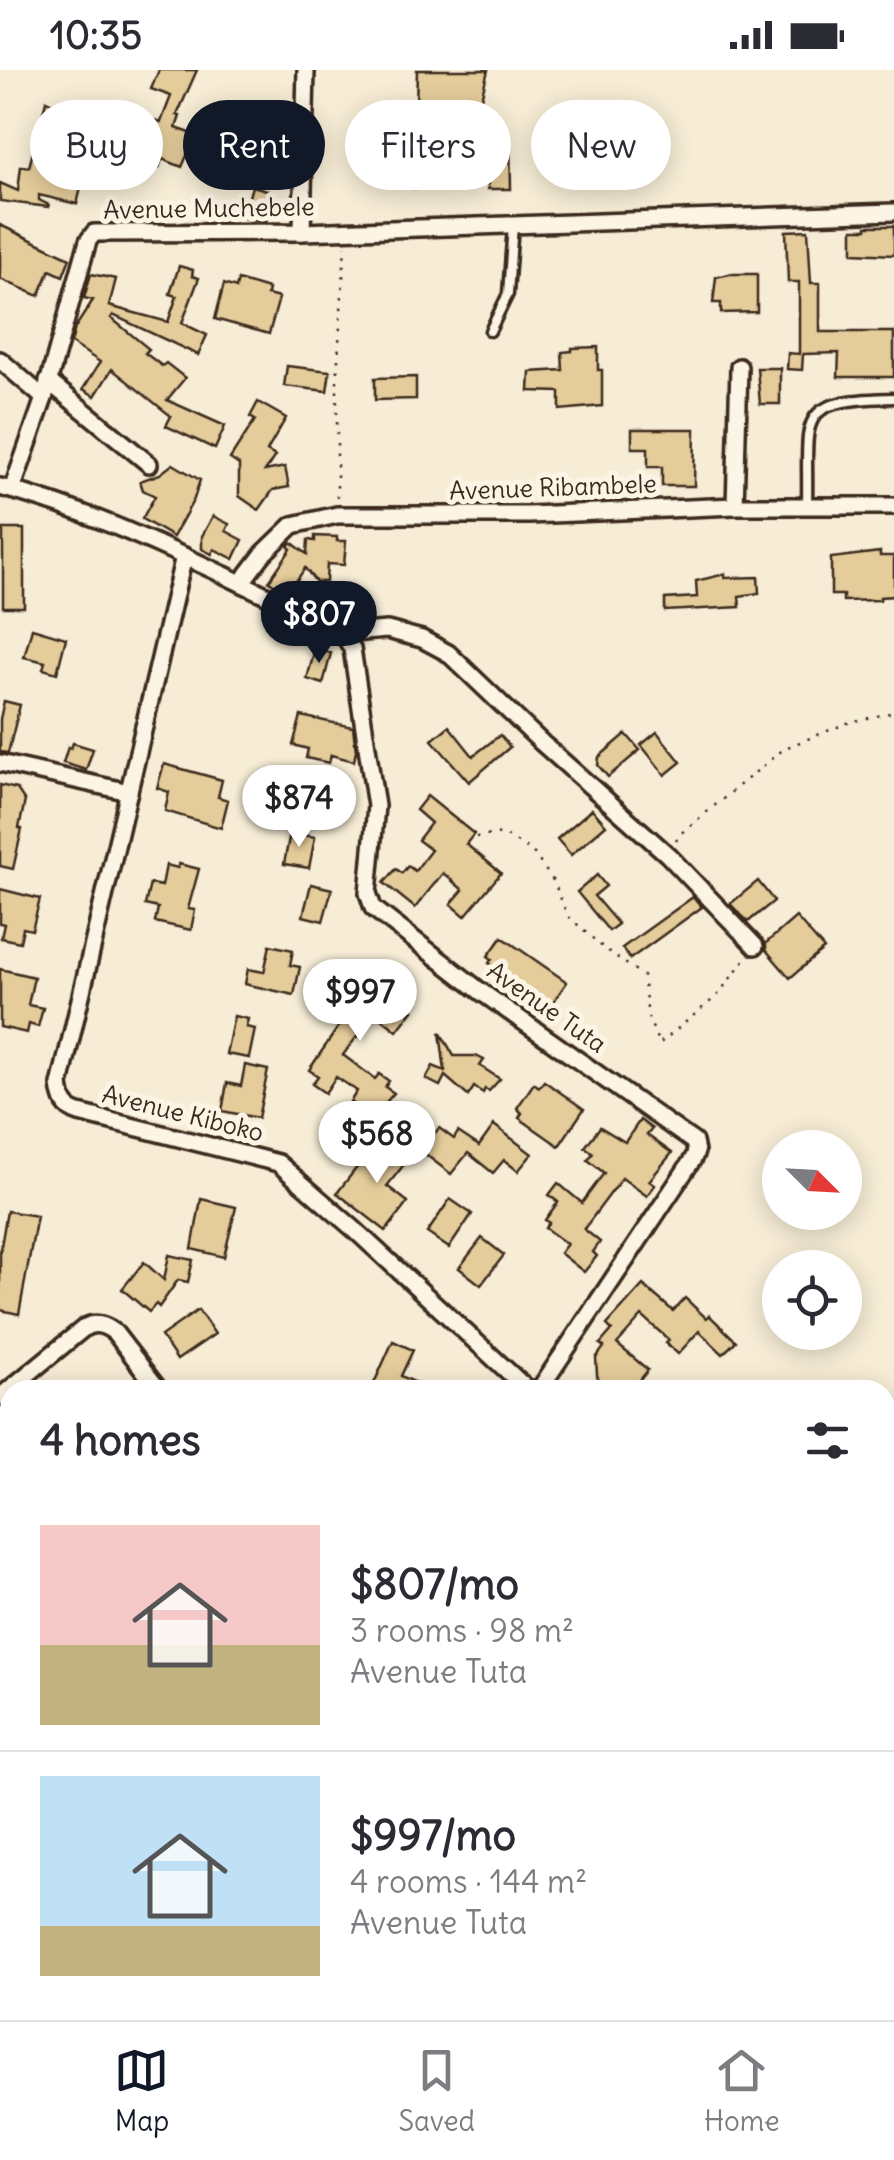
<!DOCTYPE html>
<meta charset="utf-8">
<style>
:root{--surface:#fff;--page:#f7f7f7;--text:#2b2b33;--muted:#7c7c81;--line:#e1e1e2;--accent:#111827}
body{margin:0;font-family:Delius,sans-serif;background:var(--page);color:var(--text);height:100vh;display:flex;flex-direction:column;font-size:38px;white-space:nowrap}
*{box-sizing:border-box;margin:0}
p{font-size:32px;color:var(--muted)}
.icon{flex:none;width:55px;height:55px;fill:none;stroke:currentColor;stroke-width:2;stroke-linecap:round;stroke-linejoin:round}
.map{position:relative;flex:1;overflow:hidden}
.panel{position:absolute;left:0px;top:1310px;width:895px;height:640px;display:flex;flex-direction:column;background:var(--surface);border-radius:30px 30px 0 0;box-shadow:0 5px 25px #0003}
.panel>*{flex:none}
.top-card{position:absolute;left:30px;top:30px;width:835px;height:90px;display:flex;gap:20px}
.needle{width:65px;rotate:114deg}
.tools{position:absolute;left:762px;top:1060px;display:grid;gap:20px}
.tools a{display:grid;place-items:center;width:100px;height:100px;border-radius:50%;background:var(--surface);box-shadow:0 5px 25px #0003;font-size:50px}
.price{position:absolute;translate:-50% -85px;padding:0 22px;border-radius:35px;background:#fff;color:#222;font-size:32px;line-height:65px;filter:drop-shadow(0 2px 5px #0008)}
.price::after{content:'';position:absolute;left:50%;top:60px;width:30px;height:22px;margin-left:-15px;background:inherit;clip-path:polygon(0 0,100% 0,50% 100%)}
.price.active{background:var(--accent);color:#fff}
ul{padding:0;list-style:none}
li{display:flex;align-items:center;gap:30px;height:250px;padding:0 40px}
li+li{border-top:2px solid var(--line)}
li span{display:grid;place-items:center;flex:none;width:280px;height:200px;border-radius:0px;color:#555}
li>.icon{margin-inline-start:auto}
span .icon{width:120px;height:120px;fill:#fffc;stroke-width:1}
li b{font-size:42px}
h2{display:flex;justify-content:space-between;align-items:center;height:120px;padding:0 40px;font-size:42px}
.chip{padding:0 35px;border-radius:45px;background:var(--surface);box-shadow:0 5px 25px #0003;font-size:35px;line-height:90px}
.chip.active{background:var(--accent);color:#fff}
.status{display:flex;justify-content:space-between;align-items:center;height:70px;padding:0 50px;background:var(--surface);direction:ltr}
.status svg{height:28px;fill:currentColor}
.tabs{display:flex;justify-content:space-around;align-items:center;height:140px;border-top:2px solid var(--line);background:var(--surface);font-size:28px;color:var(--muted)}
.tabs a{display:grid;justify-items:center;gap:5px}
.tabs .active{color:var(--accent)}
.map>svg:first-child{display:block}
.lines{fill:none;stroke-linecap:round;stroke-linejoin:round}
.stream{stroke:#6d919c;stroke-width:5}
.building{fill:#e5cc9b;stroke:#3b2a1e;stroke-width:2.5}
.lane-casing{stroke:#3b2a1e;stroke-width:15}
.street-casing{stroke:#3b2a1e;stroke-width:22}
.secondary-casing{stroke:#3b2a1e;stroke-width:28}
.path{stroke:#3b2a1e;stroke-width:2.5;stroke-dasharray:2.5 8;stroke-linecap:butt}
.lane{stroke:#fcf5e5;stroke-width:8}
.street{stroke:#fcf5e5;stroke-width:15}
.secondary{stroke:#fcf5e5;stroke-width:20}
.labels{text-anchor:middle;dominant-baseline:central;stroke-width:10;stroke-linejoin:round;paint-order:stroke}
.street-label{font-size:25px;fill:#3b2a1e;stroke:#fcf5e5}
</style>
<div class="status"><b>10:35</b><svg viewBox="0 0 49 12"><path d="M0 12V9h3v3zM5 12V6h3v6zM10 12V3h3v9zM15 12V0h3v12zM26 1h20v11H26zM47 4h2v5h-2z"/></svg></div>
<div class="map">
<svg width="894" height="1950" viewBox="0 0 894 1950">
<rect width="100%" height="100%" fill="#f7edd6"/>
<filter id="ink" filterUnits="userSpaceOnUse"><feTurbulence type="fractalNoise" baseFrequency=".01" numOctaves="2"/><feDisplacementMap in="SourceGraphic" scale="20" xChannelSelector="R" yChannelSelector="G"/><feConvolveMatrix kernelMatrix="1 2 1 2 8 2 1 2 1" color-interpolation-filters="sRGB"/></filter>
<g filter="url(#ink)">
<g class="lines">
<g class="stream">
<polyline points="885,1661 894,1656"/>
<polyline points="885,1772 891,1784 887,1792"/>
<polyline points="804,1950 812,1940"/>
</g>
</g>
<g class="building">
<polygon points="159,0 197,0 177,45 180,46 176,58 196,65 182,97 162,89 159,98 148,94 144,97 110,80 126,42 161,52 171,26 151,19"/>
<polygon points="417,0 488,0 478,41 416,36"/>
<polygon points="46,31 81,40 64,105 83,110 77,134 39,125 39,130 49,135 49,137 0,131 0,113 18,121 21,96 29,97"/>
<polygon points="510,69 511,119 488,119 488,112 481,112 481,100 475,100 475,86 464,83 464,71"/>
<polygon points="414,85 440,86 438,119 412,118"/>
<polygon points="252,116 267,120 262,139 269,141 266,151 237,147 241,133 247,134"/>
<polygon points="0,155 70,188 63,206 50,200 39,226 0,209"/>
<polygon points="867,156 894,156 894,185 853,183 853,159 867,159"/>
<polygon points="808,160 811,213 820,213 820,262 894,262 894,307 838,307 839,283 803,284 802,300 787,299 788,283 799,284 799,212 788,212 786,161"/>
<polygon points="179,196 193,200 192,206 199,208 182,253 207,265 198,285 113,245 111,248 149,279 145,283 162,296 166,293 185,308 167,330 225,356 215,379 166,356 171,346 112,299 95,326 83,319 100,292 71,273 75,258 93,230 84,228 91,204 116,209 109,236 168,252 177,226 170,224"/>
<polygon points="730,204 757,204 757,242 721,243 721,233 713,233 716,207"/>
<polygon points="238,210 268,219 267,225 279,228 269,264 215,249 224,214 236,218"/>
<polygon points="598,277 598,300 602,300 602,336 560,340 560,322 529,321 530,302 563,300 562,282 572,281 572,278"/>
<polygon points="287,296 330,301 327,321 284,316"/>
<polygon points="757,298 780,298 780,334 760,334"/>
<polygon points="416,307 416,329 375,330 375,308"/>
<polygon points="258,332 286,348 267,381 275,386 265,401 285,397 289,417 273,420 259,440 239,426 239,395 230,389 255,350 250,347"/>
<polygon points="632,359 695,359 694,416 662,416 662,397 648,397 648,378 632,378"/>
<polygon points="173,394 200,410 194,429 173,467 142,449 155,426 143,420 140,411 160,404"/>
<polygon points="213,446 229,454 226,461 243,470 234,489 214,479 212,484 202,479 202,466"/>
<rect x="3" y="459" width="21" height="78"/>
<polygon points="315,466 337,467 337,471 346,471 344,495 327,494 326,512 316,512 305,498 288,523 269,511 291,479 288,476 291,472 307,484 308,470 315,471"/>
<polygon points="880,482 880,486 894,486 894,526 880,527 880,530 843,531 843,525 831,525 831,488"/>
<polygon points="725,504 725,508 758,507 759,523 739,526 740,537 665,541 665,529 697,527 696,511"/>
<polygon points="32,558 66,568 57,603 43,599 45,592 24,587"/>
<polygon points="315,579 331,583 323,614 307,609"/>
<polygon points="4,631 20,635 8,683 0,682 0,649"/>
<polygon points="301,646 353,657 356,681 354,691 331,685 329,693 306,688 308,679 293,675"/>
<polygon points="449,656 473,686 500,665 510,677 469,712 432,670"/>
<polygon points="657,662 681,692 665,705 641,675"/>
<polygon points="626,664 640,680 608,707 598,695 599,687"/>
<polygon points="73,673 93,679 86,700 63,693 68,677 71,678"/>
<polygon points="164,694 222,710 218,727 228,730 221,758 165,741 169,722 157,718"/>
<polygon points="0,715 17,719 25,731 19,758 22,759 13,799 0,796"/>
<polygon points="427,726 474,764 466,774 501,803 465,846 451,834 463,820 443,803 415,838 384,813 396,799 402,803 408,796 415,801 431,780 418,770 431,753 416,740"/>
<polygon points="592,739 606,755 571,785 557,769"/>
<polygon points="290,763 315,767 309,798 284,794"/>
<polygon points="179,794 199,799 188,839 195,840 191,860 155,852 158,838 145,835 150,814 162,816 166,795 178,798"/>
<polygon points="597,805 606,816 594,826 618,854 609,861 577,822"/>
<polygon points="758,811 774,831 748,852 730,834"/>
<polygon points="311,814 332,819 323,851 303,846"/>
<polygon points="0,819 40,829 32,860 23,858 20,872 1,868 4,854 0,853"/>
<polygon points="693,827 702,837 630,889 622,878"/>
<polygon points="796,847 824,879 790,908 766,880 766,873"/>
<polygon points="502,867 567,912 549,938 489,893 492,889 488,886"/>
<polygon points="270,875 293,880 290,895 300,897 294,925 245,914 248,899 264,902"/>
<polygon points="355,895 413,940 397,961 375,943 343,985 375,1009 379,1004 389,1011 385,1017 394,1023 366,1055 353,1046 359,1038 350,1032 357,1021 336,1007 325,1023 312,1014 318,1006 309,1000 358,928 341,914"/>
<polygon points="0,899 34,907 28,935 43,938 38,957 29,954 27,963 0,957"/>
<polygon points="234,946 248,949 246,957 255,959 249,988 226,984"/>
<polygon points="440,962 454,986 476,986 484,990 480,996 500,1009 489,1021 485,1019 483,1023 474,1017 468,1026 445,1006 440,1016 426,1009 433,996 445,1001"/>
<polygon points="245,995 268,1000 258,1048 222,1041 227,1013 241,1016"/>
<polygon points="544,1011 584,1039 559,1076 519,1048 522,1043 517,1038 534,1013 539,1017"/>
<polygon points="640,1050 652,1059 647,1065 672,1083 649,1111 655,1115 647,1126 622,1108 584,1159 600,1172 593,1182 597,1186 584,1202 560,1183 567,1174 545,1158 549,1153 545,1150 558,1132 549,1125 558,1113 582,1133 604,1103 588,1090 593,1083 585,1077 600,1057 625,1072"/>
<polygon points="494,1055 532,1084 518,1101 504,1090 493,1103 468,1083 451,1104 421,1081 439,1058 454,1069 458,1062 479,1076"/>
<polygon points="389,1071 410,1087 387,1116 408,1132 386,1161 337,1123 372,1078 380,1083"/>
<polygon points="201,1129 236,1137 224,1187 192,1179"/>
<polygon points="450,1129 472,1144 449,1178 427,1163"/>
<polygon points="7,1141 37,1146 19,1244 0,1240 0,1182"/>
<polygon points="482,1168 504,1185 481,1215 459,1198"/>
<polygon points="169,1185 193,1190 188,1212 178,1210 159,1237 156,1234 149,1242 122,1219 144,1192 164,1210"/>
<polygon points="643,1215 673,1241 685,1228 706,1248 709,1245 736,1271 723,1284 699,1261 678,1284 666,1273 669,1270 642,1246 617,1274 648,1300 632,1320 598,1320 596,1288 604,1277 600,1274 612,1260 607,1255"/>
<polygon points="198,1240 215,1264 177,1290 161,1266"/>
<polygon points="393,1271 413,1280 401,1306 431,1320 371,1320"/>
</g>
<g class="lines">
<defs>
<g id="lane">
<polyline points="490,261 508,224 513,155"/>
<path d="M 807,434 C 809,348 792,330 894,328"/>
</g>
<g id="street">
<polyline points="302,162 306,0"/>
<polyline points="0,290 44,328"/>
<polyline points="48,311 149,394"/>
<path d="M 0,417 C 78,437 150,470 222,504 C 264,524 307,544 346,568 L 352,579 L 376,736 L 368,823 L 373,838 L 480,921 L 694,1072 L 696,1082 L 693,1089 L 539,1320"/>
<polyline points="12,420 44,328 88,171 94,163 302,162 894,142"/>
<polyline points="735,436 739,297"/>
<path d="M 184,486 L 60,1015 C 62,1030 64,1038 79,1043 L 278,1093 L 355,1160 L 528,1320"/>
<polyline points="241,513 264,483 293,455 337,445 529,445 735,436 894,436"/>
<polyline points="339,564 387,560 422,569 448,583 542,673 668,785 755,876"/>
<polyline points="0,693 129,722"/>
<path d="M 0,1327 L 84,1258 C 95,1251 106,1255 115,1263 L 159,1320"/>
<polyline points="885,1794 894,1797"/>
<polyline points="593,1940 600,1950"/>
<polyline points="180,1950 190,1940"/>
<polyline points="622,1950 632,1940"/>
</g>
<g id="secondary">
<polyline points="0,1380 10,1404"/>
<polyline points="294,1940 301,1950"/>
</g>
</defs>
<use href="#lane" class="lane-casing"/>
<use href="#street" class="street-casing"/>
<use href="#secondary" class="secondary-casing"/>
<g class="path">
<polyline points="337,428 337,305 345,176"/>
<polyline points="476,767 503,764 532,781 554,812 567,845 600,875 643,906 648,947 659,974 717,926 745,889"/>
<polyline points="676,771 680,764 785,678 850,652 894,642"/>
</g>
<use href="#lane" class="lane"/>
<use href="#street" class="street"/>
<use href="#secondary" class="secondary"/>
</g>
</g>
<g class="labels">
<g class="street-label">
<text transform="translate(209 138) rotate(-1)">Avenue Muchebele</text>
<text transform="translate(553 417) rotate(-2)">Avenue Ribambele</text>
<text transform="translate(547 937) rotate(35)">Avenue Tuta</text>
<text transform="translate(183 1043) rotate(14)">Avenue Kiboko</text>
</g>
</g>
</svg>
<div class="tools">
<a><svg class="needle" viewBox="-14 -14 28 28"><path d="M0-13l5 13h-10z" fill="#e53935"/><path d="M0 13l5-13h-10z" fill="#7c7c81"/></svg></a>
<a><svg class="icon" aria-label="locate" viewBox="0 0 24 24"><circle cx="12" cy="12" r="6"/><path d="M12 2v4M12 18v4M2 12h4M18 12h4"/></svg></a>
</div>
<b class="price active" style="left:319px;top:596px">$807</b>
<b class="price" style="left:299px;top:780px">$874</b>
<b class="price" style="left:360px;top:974px">$997</b>
<b class="price" style="left:377px;top:1116px">$568</b>
<div class="top-card">
<a class="chip">Buy</a>
<a class="chip active">Rent</a>
<a class="chip">Filters</a>
<a class="chip">New</a>
</div>
<section class="panel">
<h2>4 homes<svg class="icon" aria-label="filters" viewBox="0 0 24 24"><path d="M4 7h16M4 17h16"/><circle cx="9" cy="7" r="2"/><circle cx="15" cy="17" r="2"/></svg></h2>
<ul>
<li><span style="background:linear-gradient(#f6c9c9 60%,#c2b280 0)"><svg class="icon" aria-label="home" viewBox="0 0 24 24"><path d="M3 11l9-7 9 7M6 9v11h12V9"/></svg></span><div><b>$807/mo</b><p>3 rooms · 98 m²</p><p>Avenue Tuta</p></div></li>
<li><span style="background:linear-gradient(#bfe0f5 75%,#c2b280 0)"><svg class="icon" aria-label="home" viewBox="0 0 24 24"><path d="M3 11l9-7 9 7M6 9v11h12V9"/></svg></span><div><b>$997/mo</b><p>4 rooms · 144 m²</p><p>Avenue Tuta</p></div></li>
</ul>
</section>
</div>
<nav class="tabs">
<a class="active"><svg class="icon" aria-label="map" viewBox="0 0 24 24"><path d="M3 6l6-2 6 2 6-2v14l-6 2-6-2-6 2zM9 4v14M15 6v14"/></svg>Map</a>
<a><svg class="icon" aria-label="saved" viewBox="0 0 24 24"><path d="M7 4h10v16l-5-4-5 4z"/></svg>Saved</a>
<a><svg class="icon" aria-label="home" viewBox="0 0 24 24"><path d="M3 11l9-7 9 7M6 9v11h12V9"/></svg>Home</a>
</nav>
